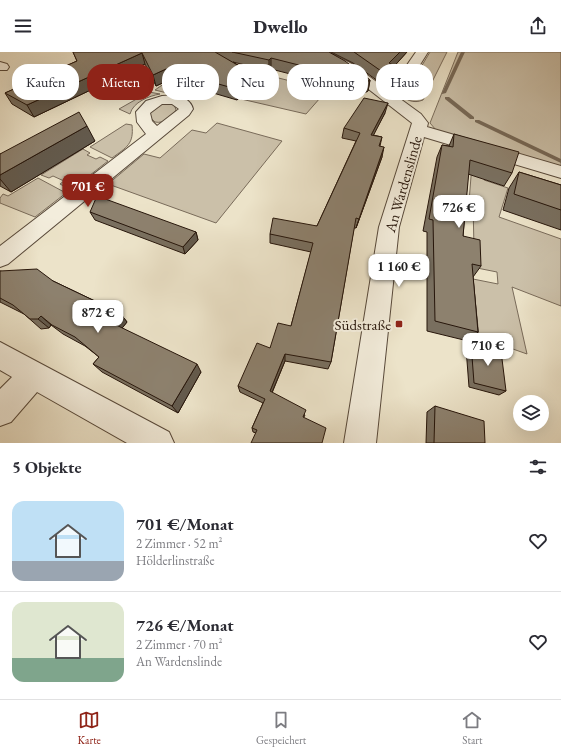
<!DOCTYPE html>
<html lang="de">
<meta charset="utf-8">
<style>
:root{--surface:#fff;--page:#f7f7f7;--text:#2b2b33;--muted:#7c7c81;--line:#e1e1e2;--accent:#8f2418}
body{margin:0;font-family:"EB Garamond",serif;background:var(--page);color:var(--text);height:100vh;display:flex;flex-direction:column;font-size:15px;white-space:nowrap}
*{box-sizing:border-box;margin:0}
p{font-size:13px;color:var(--muted)}
.icon{flex:none;width:22px;height:22px;fill:none;stroke:currentColor;stroke-width:2;stroke-linecap:round;stroke-linejoin:round}
.map{position:relative;height:391px;overflow:hidden}
.details{display:flex;flex-direction:column;background:var(--surface);flex:1}
.details>*{flex:none}
.top-card{position:absolute;left:12px;top:12px;width:537px;height:36px;display:flex;gap:8px}
.fabs{position:absolute;left:513px;top:343px;display:grid;gap:8px}
.fabs a{display:grid;place-items:center;width:36px;height:36px;border-radius:50%;background:var(--surface);box-shadow:0 4px 16px #0002;font-size:20px}
.price{position:absolute;translate:-50% -34px;padding:0 9px;border-radius:8px;background:#fff;color:#222;font-size:13px;line-height:26px;filter:drop-shadow(0 1px 2px #0008)}
.price::after{content:'';position:absolute;left:50%;top:24px;width:12px;height:9px;margin-left:-6px;background:inherit;clip-path:polygon(0 0,100% 0,50% 100%)}
.price.active{background:var(--accent);color:#fff}
ul{padding:0;list-style:none}
li{display:flex;align-items:center;gap:12px;height:100px;padding:0 12px}
li+li{border-top:1px solid var(--line)}
li span{display:grid;place-items:center;flex:none;width:112px;height:80px;border-radius:12px;color:#555}
li>.icon{margin-inline-start:auto}
span .icon{width:48px;height:48px;fill:#fffc;stroke-width:1}
li b{font-size:17px}
h2{display:flex;justify-content:space-between;align-items:center;height:48px;padding:0 12px;font-size:17px}
.chip{padding:0 14px;border-radius:16px;background:var(--surface);box-shadow:0 4px 16px #0002;font-size:14px;line-height:36px}
.chip.active{background:var(--accent);color:#fff}
header{display:flex;justify-content:space-between;align-items:center;height:52px;padding:0 12px;background:var(--surface);font-size:18px;font-weight:800}
.dock{display:flex;justify-content:space-around;align-items:center;height:56px;border-top:1px solid var(--line);background:var(--surface);font-size:11px;color:var(--muted)}
.dock a{display:grid;justify-items:center;gap:2px}
.dock .active{color:var(--accent)}
.map>svg:first-child{display:block}
.green{fill:#cbc0a9;stroke:#796b5a}
.lines{fill:none;stroke-linecap:round;stroke-linejoin:round}
.stream{fill:#756756;fill-rule:evenodd}
.street-casing{stroke:#58493a;stroke-width:2}
.street{fill:#f3eddc;fill-rule:evenodd}
.wall{fill:#796f5f;stroke:#27160b}
.shaded-wall{fill:#635a4d;stroke:#27160b}
.building{fill:#8d816e;stroke:#27160b}
.poi-dot{fill:#8f2418;stroke:#f3eddc;stroke-width:1.5}
.labels{text-anchor:middle;dominant-baseline:central;stroke-width:4;stroke-linejoin:round;paint-order:stroke}
.street-label{font-size:15px;fill:#27160b;stroke:#f3eddc}
.poi-label{font-size:15px;fill:#27160b;stroke:#f3eddc;text-anchor:end}
</style>
<header><svg class="icon" aria-label="menu" viewBox="0 0 24 24"><path d="M4 6h16M4 12h16M4 18h16"/></svg>Dwello<svg class="icon" aria-label="share" viewBox="0 0 24 24"><path d="M12 15V3M7 8l5-5 5 5M5 13v7h14v-7"/></svg></header>
<div class="map">
<svg width="561" height="391" viewBox="0 0 561 391">
<rect width="100%" height="100%" fill="#ece3c9"/>
<filter id="stains"><feTurbulence type="fractalNoise" baseFrequency=".005" numOctaves="4"/><feColorMatrix values="0 0 0 0 .2 0 0 0 0 .09 0 0 0 0 .02 0 0 0 .5 -.17"/></filter>
<radialGradient id="worn" r=".72"><stop offset=".6" stop-color="#630" stop-opacity="0"/><stop offset="1" stop-color="#630" stop-opacity=".3"/></radialGradient>
<g class="green">
<path d="M 430,0 L 447,0 L 423,48 C 413,52 406,48 398,41 L 413,19 L 418,20 Z"/>
<polygon points="458,0 561,0 561,116 436,78 430,71"/>
<polygon points="250,14 342,21 306,62 241,47 267,23 302,32 306,29 321,33 333,22"/>
<polygon points="171,27 188,32 186,34 203,42 195,47 191,47 155,38"/>
<path d="M 149,40 L 160,42 C 149,44 133,50 130,62 L 119,57 Z"/>
<path d="M 160,52 L 174,52 L 176,58 C 171,65 164,72 155,70 L 149,64 L 151,57 Z"/>
<polygon points="217,71 282,89 216,171 108,132 144,102 160,106 192,78 206,81"/>
<path d="M 126,72 L 132,73 C 134,92 127,95 112,106 L 90,95 Z"/>
<polygon points="83,97 90,101 87,103 96,107 100,105 108,109 71,138 60,132 64,129 53,124 49,126 41,123"/>
<polygon points="473,99 493,105 484,128 508,136 499,165 561,187 561,254 512,235 527,302 479,285 473,227 498,232 497,220 477,216 474,197 473,151 469,150"/>
<polygon points="38,126 66,141 35,165 0,151 0,146 3,142 8,144"/>
</g>
<g class="lines">
<g class="stream">
<polygon points="461,0 465,0 446,41 442,42 442,41"/>
<polygon points="445,45 449,45 474,65 474,67 470,67 445,47"/>
<polygon points="475,68 479,68 561,107 561,111 475,70"/>
</g>
<defs>
<g id="street">
<polygon points="313,0 328,0 352,12 389,39 416,0 428,0 399,46 421,62 428,71 427,75 561,114 561,126 424,85 399,175 376,391 344,391 379,175 412,71 344,18"/>
<polygon points="0,10 7,12 9,15 7,18 0,18"/>
<path d="M 162,44 C 174,43 190,44 193,57 L 189,63 L 8,212 L 0,215 L 0,194 L 146,82 L 137,70 L 136,60 L 146,49 ZM 162,52 L 172,52 L 179,57 L 157,74 L 152,69 L 150,61 Z"/>
<polygon points="0,290 169,380 174,391 127,391 37,340 11,370 0,374 0,337 12,325 0,318"/>
</g>
</defs>
<use href="#street" class="street-casing"/>
<use href="#street" class="street"/>
</g>
<g class="wall">
<polygon points="73,0 329,0 370,28 368,39 364,41 271,17 269,19 233,10 253,22 253,33 237,48 169,28 156,34 145,12 34,65 12,52 5,41 77,9"/>
<polygon points="331,0 407,0 394,14 397,15 395,26 382,32 353,11"/>
<polygon points="385,61 373,83 382,85 380,94 382,105 356,176 354,176 331,310 328,317 285,309 272,341 305,363 304,365 256,381 253,380 252,376 263,351 240,340 238,334 270,296 291,274 311,200 270,191 270,182 317,174 356,89 342,86 344,76"/>
<polygon points="454,82 512,121 504,134 468,122 463,184 481,214 473,225 478,280 468,289 427,279 427,180 423,179 437,105 442,93 449,94"/>
<polygon points="95,89 11,140 0,134 0,102"/>
<polygon points="519,120 561,133 561,178 503,158 509,136"/>
<polygon points="90,160 196,180 198,188 185,202 95,168"/>
<polygon points="0,219 53,229 120,261 127,270 122,276 201,320 178,361 102,320 93,312 99,305 85,294 63,282 51,273 49,276 41,277 24,262 0,250"/>
<polygon points="471,291 506,339 499,343 469,335 466,296"/>
<polygon points="435,354 485,391 426,391 427,360"/>
</g>
<g class="shaded-wall">
<polygon points="400,0 407,0 390,19 397,15 395,26 382,32 384,21 389,11"/>
<polygon points="142,1 145,12 34,65 27,53"/>
<polygon points="271,6 271,17 269,19 269,8"/>
<polygon points="166,17 169,28 156,34 153,23"/>
<polygon points="253,22 253,33 237,48 236,37"/>
<polygon points="370,28 368,39 364,41 366,30"/>
<polygon points="388,51 385,61 369,92 371,83"/>
<polygon points="87,74 95,89 11,140 0,127 0,123"/>
<polygon points="384,95 382,105 356,176 359,167"/>
<polygon points="196,180 198,188 185,202 183,195"/>
<polygon points="120,261 127,270 119,280 112,271"/>
<polygon points="41,264 51,273 49,276 38,267"/>
<polygon points="285,302 285,309 270,345 270,339"/>
<polygon points="197,312 201,320 178,361 172,354"/>
</g>
<g class="building">
<polygon points="73,0 215,0 253,22 236,37 166,17 153,23 142,1 27,53 5,41 77,9"/>
<polygon points="232,0 329,0 345,9 370,28 366,30 271,6 269,8"/>
<polygon points="354,0 400,0 389,11 397,15 384,21"/>
<polygon points="364,46 388,51 371,83 382,85 379,94 384,95 359,167 356,166 331,310 285,302 270,339 306,358 303,365 326,376 322,391 251,391 257,378 252,376 265,347 238,334 257,291 270,296 278,271 291,274 313,191 270,182 273,166 317,174 360,81 344,76"/>
<polygon points="79,60 87,74 0,123 0,102"/>
<polygon points="454,82 519,100 512,121 470,108 463,184 480,188 481,214 472,212 478,280 435,269 433,168 429,167 442,93 453,95"/>
<polygon points="519,120 561,133 561,158 514,142"/>
<polygon points="97,144 196,180 183,195 90,160"/>
<polygon points="37,217 53,229 120,261 112,271 197,312 172,354 93,312 99,305 75,285 52,273 41,264 38,267 30,267 13,253 0,246 0,219"/>
<polygon points="471,291 501,299 506,339 474,331"/>
<polygon points="435,354 484,369 485,391 434,391"/>
</g>
<rect class="poi-dot" x="395" y="268" width="8" height="8" rx="2"/>
<g class="labels">
<g class="street-label">
<text transform="translate(403 132) rotate(-74)">An Wardenslinde</text>
</g>
<g class="poi-label">
<text x="391" y="272">Südstraße</text>
</g>
</g>
<rect width="100%" height="100%" filter="url(#stains)"/>
<rect width="100%" height="100%" fill="url(#worn)"/>
</svg>
<div class="fabs">
<a><svg class="icon" aria-label="layers" viewBox="0 0 24 24"><path d="M12 4l9 5-9 5-9-5zM3 14l9 5 9-5"/></svg></a>
</div>
<b class="price active" style="left:88px;top:156px">701 €</b>
<b class="price" style="left:459px;top:177px">726 €</b>
<b class="price" style="left:399px;top:236px">1 160 €</b>
<b class="price" style="left:98px;top:282px">872 €</b>
<b class="price" style="left:488px;top:315px">710 €</b>
<div class="top-card">
<a class="chip">Kaufen</a>
<a class="chip active">Mieten</a>
<a class="chip">Filter</a>
<a class="chip">Neu</a>
<a class="chip">Wohnung</a>
<a class="chip">Haus</a>
</div>
</div>
<section class="details">
<h2>5 Objekte<svg class="icon" aria-label="filters" viewBox="0 0 24 24"><path d="M4 7h16M4 17h16"/><circle cx="9" cy="7" r="2"/><circle cx="15" cy="17" r="2"/></svg></h2>
<ul>
<li><span style="background:linear-gradient(#bfe0f5 75%,#9aa5b1 0)"><svg class="icon" aria-label="home" viewBox="0 0 24 24"><path d="M3 11l9-7 9 7M6 9v11h12V9"/></svg></span><div><b>701 €/Monat</b><p>2 Zimmer · 52 m²</p><p>Hölderlinstraße</p></div><svg class="icon" aria-label="heart" viewBox="0 0 24 24"><path d="M12 20l-8-8c-3-5 5-10 8-4 3-6 11-1 8 4z"/></svg></li>
<li><span style="background:linear-gradient(#dfe7d0 70%,#7fa58c 0)"><svg class="icon" aria-label="home" viewBox="0 0 24 24"><path d="M3 11l9-7 9 7M6 9v11h12V9"/></svg></span><div><b>726 €/Monat</b><p>2 Zimmer · 70 m²</p><p>An Wardenslinde</p></div><svg class="icon" aria-label="heart" viewBox="0 0 24 24"><path d="M12 20l-8-8c-3-5 5-10 8-4 3-6 11-1 8 4z"/></svg></li>
</ul>
</section>
<nav class="dock">
<a class="active"><svg class="icon" aria-label="map" viewBox="0 0 24 24"><path d="M3 6l6-2 6 2 6-2v14l-6 2-6-2-6 2zM9 4v14M15 6v14"/></svg>Karte</a>
<a><svg class="icon" aria-label="saved" viewBox="0 0 24 24"><path d="M7 4h10v16l-5-4-5 4z"/></svg>Gespeichert</a>
<a><svg class="icon" aria-label="home" viewBox="0 0 24 24"><path d="M3 11l9-7 9 7M6 9v11h12V9"/></svg>Start</a>
</nav>
